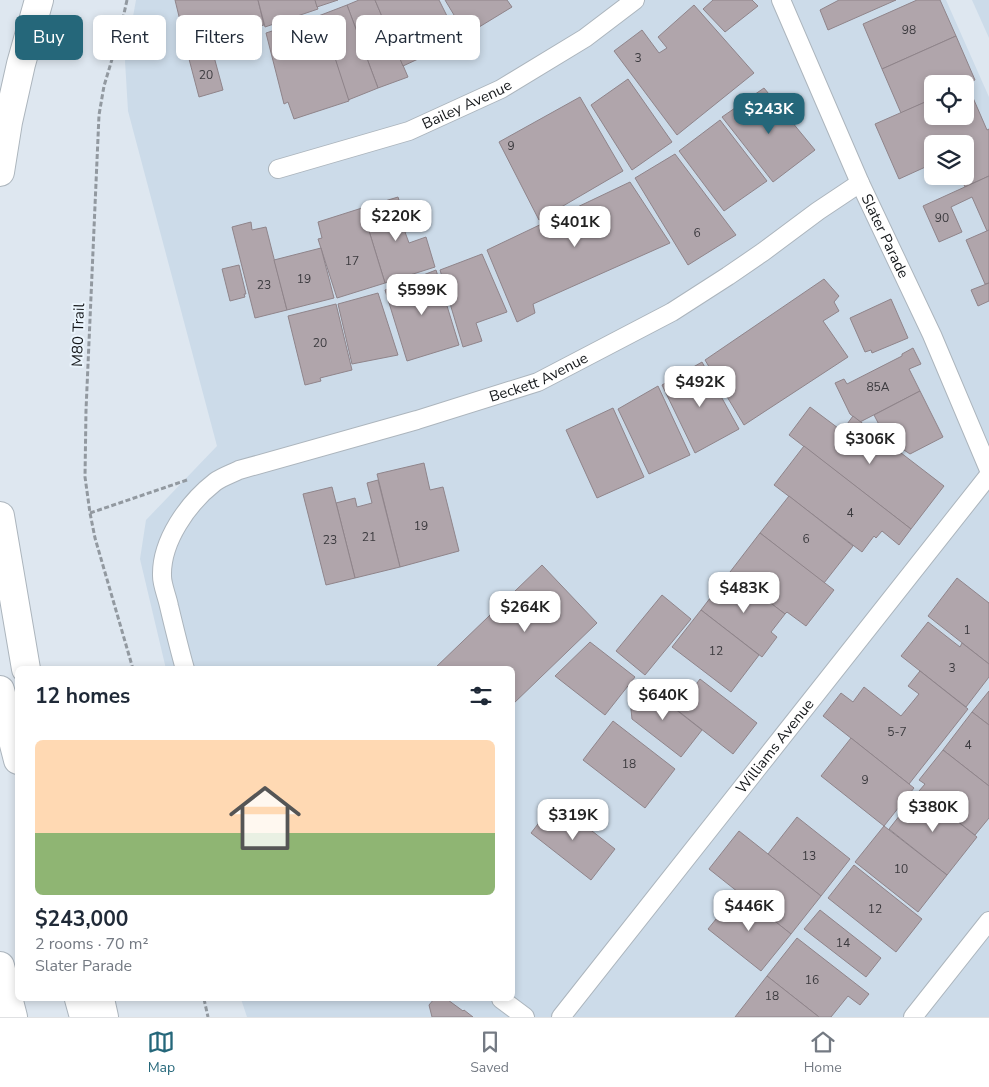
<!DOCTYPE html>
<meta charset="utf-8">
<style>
:root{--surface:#fff;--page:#f6f6f7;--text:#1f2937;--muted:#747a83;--line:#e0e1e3;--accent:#25677a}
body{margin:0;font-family:"Nunito Sans",sans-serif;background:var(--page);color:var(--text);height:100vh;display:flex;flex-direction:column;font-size:19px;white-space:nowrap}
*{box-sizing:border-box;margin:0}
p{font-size:16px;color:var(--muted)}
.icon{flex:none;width:28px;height:28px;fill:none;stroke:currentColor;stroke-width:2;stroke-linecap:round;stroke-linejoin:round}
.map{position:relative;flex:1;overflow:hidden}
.side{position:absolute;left:15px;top:666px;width:500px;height:335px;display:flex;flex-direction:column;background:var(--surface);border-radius:8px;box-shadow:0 2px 8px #0003}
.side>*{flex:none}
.guide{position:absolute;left:15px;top:15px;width:500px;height:45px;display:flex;gap:10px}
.controls{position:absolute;left:924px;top:75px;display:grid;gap:10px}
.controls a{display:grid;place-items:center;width:50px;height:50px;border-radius:8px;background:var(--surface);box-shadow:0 2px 8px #0003;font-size:25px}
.price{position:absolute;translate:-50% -42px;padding:0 11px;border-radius:10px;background:#fff;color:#222;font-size:16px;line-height:32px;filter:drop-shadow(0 1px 2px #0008)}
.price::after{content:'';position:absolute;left:50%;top:30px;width:15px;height:11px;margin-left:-8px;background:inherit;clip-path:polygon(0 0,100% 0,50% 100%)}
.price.active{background:var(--accent);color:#fff}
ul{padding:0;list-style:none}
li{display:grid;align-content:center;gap:10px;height:265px;padding:0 20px}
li+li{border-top:1px solid var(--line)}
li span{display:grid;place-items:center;height:155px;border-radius:8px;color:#555}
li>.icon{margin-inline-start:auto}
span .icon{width:90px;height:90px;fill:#fffc;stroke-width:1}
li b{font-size:21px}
h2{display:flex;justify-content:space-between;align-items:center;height:60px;padding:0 20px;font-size:21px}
.chip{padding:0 18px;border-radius:8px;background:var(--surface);box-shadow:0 2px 8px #0003;font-size:18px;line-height:45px}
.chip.active{background:var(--accent);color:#fff}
.tabs{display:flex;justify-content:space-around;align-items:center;height:70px;border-top:1px solid var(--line);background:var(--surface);font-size:14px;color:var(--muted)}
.tabs a{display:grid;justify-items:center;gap:2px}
.tabs .active{color:var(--accent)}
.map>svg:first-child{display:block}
.built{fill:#ccdbe9;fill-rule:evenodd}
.building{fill:#b0a5ab;stroke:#8f848a}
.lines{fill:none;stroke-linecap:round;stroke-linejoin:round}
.street-casing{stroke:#acb5bd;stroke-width:20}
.highway-casing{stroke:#acb5bd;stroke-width:30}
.path{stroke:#9299a0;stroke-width:3;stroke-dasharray:5 2.5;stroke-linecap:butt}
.street{stroke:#fff;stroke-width:18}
.highway{stroke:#fff;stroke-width:28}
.labels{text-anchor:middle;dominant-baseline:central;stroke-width:4;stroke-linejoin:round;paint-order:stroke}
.number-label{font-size:12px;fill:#3b3a3e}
.street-label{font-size:15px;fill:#14171a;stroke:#ebf5fd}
</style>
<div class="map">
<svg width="989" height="1017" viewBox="0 0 989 1017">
<rect width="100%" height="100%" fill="#dee7f0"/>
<g class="built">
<path d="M 136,0 L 946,0 L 989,97 L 989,1017 L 247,1017 L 241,999 L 512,999 L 512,669 L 166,669 L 140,559 L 146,520 L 217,446 L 128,111 L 125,61 ZM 932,84 L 965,84 L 965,116 L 932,116 ZM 932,144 L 965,144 L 965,176 L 932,176 Z"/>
<polygon points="972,0 989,0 989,38"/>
</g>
<g class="building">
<polygon points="175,0 258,0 264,25 186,45"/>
<polygon points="258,0 315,0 318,9 265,27"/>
<polygon points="315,0 338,0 317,7"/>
<polygon points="359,0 375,0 408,77 378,88 347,5"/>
<polygon points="375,0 439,0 459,40 403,66"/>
<polygon points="445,0 507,0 512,7 466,35"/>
<polygon points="713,0 752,0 758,6 725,32 703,9"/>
<polygon points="839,0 896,0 828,30 820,10"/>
<polygon points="917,0 940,0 956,36 882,69 863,24"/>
<polygon points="347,5 378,88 348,100 321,15"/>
<polygon points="694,5 754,73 677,135 614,51 642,30 659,53 667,48 658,37"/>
<polygon points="321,15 349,101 294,119 288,102 284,104 266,33"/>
<polygon points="956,36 975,80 965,84 932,84 932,99 901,113 882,69"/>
<polygon points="213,53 223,90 199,97 189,59"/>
<polygon points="628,79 672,142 632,170 591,105"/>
<polygon points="965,84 967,84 987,130 989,129 989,176 965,187 960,176 965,176 965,156 969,155 966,149 965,149 965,144 932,144 932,164 899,179 875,124 932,99 932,116 965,116"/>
<polygon points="764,88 815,150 773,182 722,117"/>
<polygon points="580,97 623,171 539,220 499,142"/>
<polygon points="720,120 767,181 724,211 679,151"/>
<polygon points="675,154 736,235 688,265 635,178"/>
<polygon points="989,176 989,230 987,231 972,197 951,207 962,232 939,242 923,206"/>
<polygon points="630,182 670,243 533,304 535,313 517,322 487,250"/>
<polygon points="398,197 409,231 405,232 409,243 426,237 435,267 385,283 362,208"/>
<polygon points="362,208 385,283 337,298 318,239 322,238 318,222"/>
<polygon points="251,222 252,230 266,227 287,310 255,318 232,227"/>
<polygon points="989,230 989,283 985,284 966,240"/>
<polygon points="321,248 334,298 287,310 274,260"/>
<polygon points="482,254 507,312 476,323 482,341 463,347 440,270"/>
<polygon points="239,265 246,294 244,294 245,297 230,301 222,269"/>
<polygon points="436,270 459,345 407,361 385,290"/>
<polygon points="824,279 839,296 834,302 839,311 823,321 848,357 744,425 705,360"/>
<polygon points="989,283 989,301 978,306 971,290"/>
<polygon points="378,293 398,355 352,364 338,304"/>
<polygon points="891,299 908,338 872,353 871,350 865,352 850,318"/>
<polygon points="336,304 352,370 320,378 321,381 305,385 288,316"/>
<polygon points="913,348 921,364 909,369 920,391 860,422 850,414 835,383 844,379 847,384 902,356 902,354"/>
<polygon points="702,362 739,429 695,453 662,385"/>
<polygon points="658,386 690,455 649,474 618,409"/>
<polygon points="920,391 943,437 910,454 886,438 874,415"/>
<polygon points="810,407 842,431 853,416 944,486 911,529 789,435"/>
<polygon points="613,408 644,477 597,498 566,430"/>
<polygon points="804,446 911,529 899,545 882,531 876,538 874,536 862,552 774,485"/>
<polygon points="424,463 430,490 443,487 459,551 400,567 377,474"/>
<polygon points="378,480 400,567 355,578 336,503 355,498 357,507 372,503 367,483"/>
<polygon points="332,487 355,578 326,585 303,494"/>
<polygon points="789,496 853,546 824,583 760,533"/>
<polygon points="760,533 834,590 806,626 787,612 785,614 730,572"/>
<polygon points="542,565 597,623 512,705 512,669 434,669"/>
<polygon points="730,572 785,614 771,632 777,637 762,657 701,610"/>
<polygon points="957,578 989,603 989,664 928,616"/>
<polygon points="662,595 691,619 645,675 616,651"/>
<polygon points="701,610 759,655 731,692 672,647"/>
<polygon points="928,622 960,647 962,643 989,664 989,677 966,707 901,656"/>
<polygon points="590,642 635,677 605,715 555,676"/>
<polygon points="920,671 968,709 909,784 823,716 841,693 853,702 864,687 901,716 919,694 908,686"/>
<polygon points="700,679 757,723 733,754 677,710"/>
<polygon points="643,684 702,730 681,757 632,719 630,700"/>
<polygon points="989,691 989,725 972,712"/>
<polygon points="972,712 989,725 989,786 943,750"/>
<polygon points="613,721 675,769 645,808 583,760"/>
<polygon points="851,738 914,788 884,826 821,776"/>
<polygon points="943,750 989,786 989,818 975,835 919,791 925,784 919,780"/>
<polygon points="919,791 977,837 947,875 889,829"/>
<polygon points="555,802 615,849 591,880 531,833"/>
<polygon points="797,817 850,859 821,896 768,854"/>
<polygon points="884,826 947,875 918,912 855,862"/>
<polygon points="739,831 821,896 791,934 709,869"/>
<polygon points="854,865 922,919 896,952 828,898"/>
<polygon points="738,892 791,934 761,971 708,929"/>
<polygon points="820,910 881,958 866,977 804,929"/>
<polygon points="797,938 869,994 860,1005 848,996 831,1017 819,1017 767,976"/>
<polygon points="767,976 819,1017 735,1017"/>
<polygon points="434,999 450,999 448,1000 463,1011 464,1010 473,1017 432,1017 429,1005"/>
</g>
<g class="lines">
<defs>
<g id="street">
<path id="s1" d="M 781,0 L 860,183 L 932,335 L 989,470"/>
<path id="s2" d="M 278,169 L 409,131 L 501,89 L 585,38 L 635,0"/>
<path id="s3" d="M 185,669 C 179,648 174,627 169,606 C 167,596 162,585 162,576 C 161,541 188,503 215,482 C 222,477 231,474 239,470 L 417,420 L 538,382 L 672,312 L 728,276 L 763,252 L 818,211 L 860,183"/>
<polyline points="501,999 525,1017"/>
<path id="s4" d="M 561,1017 L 989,475"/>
<polyline points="913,1017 989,921"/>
</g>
<g id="highway">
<polyline points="0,172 8,122 21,64 39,0"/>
<polyline points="0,516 26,669"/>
<polyline points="0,690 18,760"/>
<polyline points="0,966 13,1017"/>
<polyline points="79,999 84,1017"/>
<polyline points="100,999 104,1017"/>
</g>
</defs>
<use href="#street" class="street-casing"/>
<use href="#highway" class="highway-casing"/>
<g class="path">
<polyline points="127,0 119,36 104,86 99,115 86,410 85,477 90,513 95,538 133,669"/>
<polyline points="90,513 187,480"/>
<polyline points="204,999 208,1017"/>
</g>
<use href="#street" class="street"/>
<use href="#highway" class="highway"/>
</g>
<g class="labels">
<g class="number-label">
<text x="909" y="30">98</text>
<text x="638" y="58">3</text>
<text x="206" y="75">20</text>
<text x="511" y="146">9</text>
<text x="942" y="218">90</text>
<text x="697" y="233">6</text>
<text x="352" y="261">17</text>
<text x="304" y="279">19</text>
<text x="264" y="285">23</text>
<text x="320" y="343">20</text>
<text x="878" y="387">85A</text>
<text x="850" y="513">4</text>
<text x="421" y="526">19</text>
<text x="369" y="537">21</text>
<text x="806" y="539">6</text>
<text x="330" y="540">23</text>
<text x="967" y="630">1</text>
<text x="716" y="651">12</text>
<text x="952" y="668">3</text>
<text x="897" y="732">5-7</text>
<text x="968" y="745">4</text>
<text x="629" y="764">18</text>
<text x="865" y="780">9</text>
<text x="809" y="856">13</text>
<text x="901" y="869">10</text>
<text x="875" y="909">12</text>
<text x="843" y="943">14</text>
<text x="812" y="980">16</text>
<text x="772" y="996">18</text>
</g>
<g class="street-label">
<text stroke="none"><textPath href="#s2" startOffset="200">Bailey Avenue</textPath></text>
<text stroke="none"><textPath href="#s1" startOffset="258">Slater Parade</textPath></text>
<text transform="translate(78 335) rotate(-88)">M80 Trail</text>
<text stroke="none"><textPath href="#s3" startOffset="548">Beckett Avenue</textPath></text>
<text stroke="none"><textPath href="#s4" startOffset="345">Williams Avenue</textPath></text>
</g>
</g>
</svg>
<div class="controls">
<a><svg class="icon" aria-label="locate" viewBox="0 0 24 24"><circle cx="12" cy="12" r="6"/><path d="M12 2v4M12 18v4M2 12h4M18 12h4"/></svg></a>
<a><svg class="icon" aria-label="layers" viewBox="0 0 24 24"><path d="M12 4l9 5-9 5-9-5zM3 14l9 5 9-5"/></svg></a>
</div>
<b class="price active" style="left:769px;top:135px">$243K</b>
<b class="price" style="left:396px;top:242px">$220K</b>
<b class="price" style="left:575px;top:248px">$401K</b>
<b class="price" style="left:422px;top:316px">$599K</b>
<b class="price" style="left:700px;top:408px">$492K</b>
<b class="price" style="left:870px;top:465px">$306K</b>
<b class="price" style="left:744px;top:614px">$483K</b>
<b class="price" style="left:525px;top:633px">$264K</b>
<b class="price" style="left:663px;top:721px">$640K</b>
<b class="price" style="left:933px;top:833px">$380K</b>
<b class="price" style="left:573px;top:841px">$319K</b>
<b class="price" style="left:749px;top:932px">$446K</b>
<div class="guide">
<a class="chip active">Buy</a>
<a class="chip">Rent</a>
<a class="chip">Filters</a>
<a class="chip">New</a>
<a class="chip">Apartment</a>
</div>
<section class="side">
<h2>12 homes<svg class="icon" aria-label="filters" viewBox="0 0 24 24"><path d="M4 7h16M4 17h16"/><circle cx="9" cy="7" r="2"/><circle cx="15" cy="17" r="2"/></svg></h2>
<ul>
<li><span style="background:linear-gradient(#ffd9b3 60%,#8fb573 0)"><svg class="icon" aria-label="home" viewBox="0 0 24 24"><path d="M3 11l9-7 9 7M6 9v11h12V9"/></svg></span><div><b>$243,000</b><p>2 rooms · 70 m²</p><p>Slater Parade</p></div></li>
</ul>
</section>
</div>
<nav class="tabs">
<a class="active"><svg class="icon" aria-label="map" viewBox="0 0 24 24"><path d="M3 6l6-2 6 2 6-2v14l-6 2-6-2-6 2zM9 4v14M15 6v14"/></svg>Map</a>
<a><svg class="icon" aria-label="saved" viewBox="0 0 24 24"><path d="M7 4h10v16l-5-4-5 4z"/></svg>Saved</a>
<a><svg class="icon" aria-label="home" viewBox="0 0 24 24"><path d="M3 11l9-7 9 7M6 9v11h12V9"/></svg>Home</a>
</nav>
